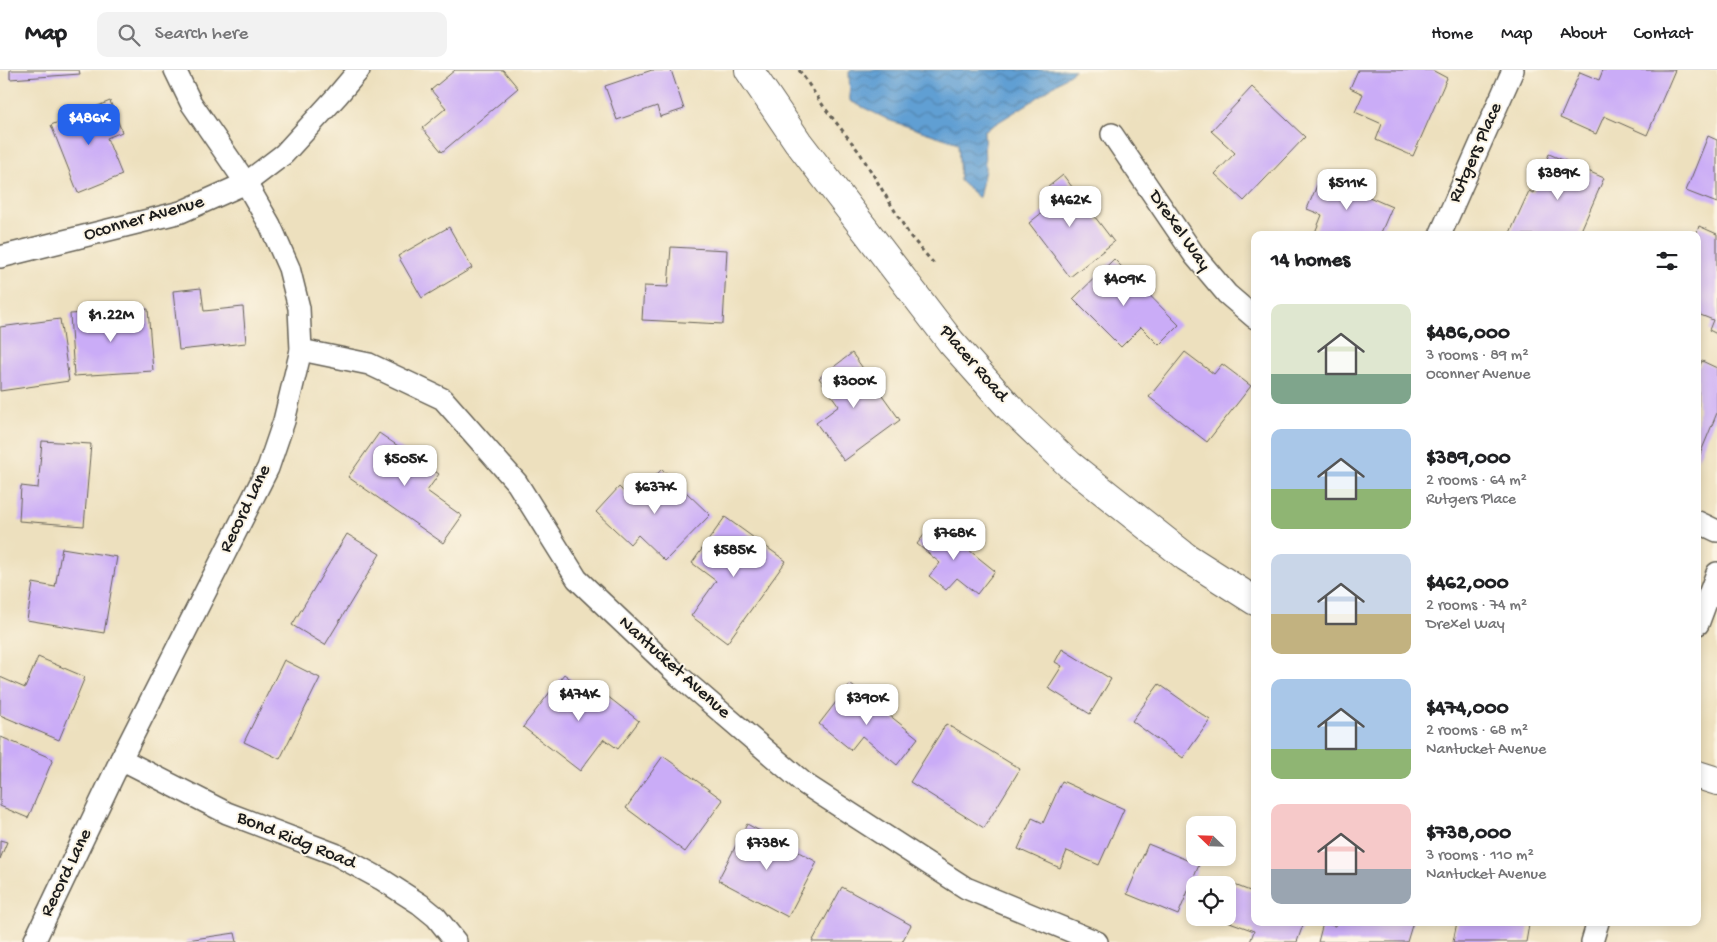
<!DOCTYPE html>
<meta charset="utf-8">
<style>
:root{--surface:#fff;--page:#f2f2f2;--text:#202124;--muted:#757577;--line:#e0e0e0;--accent:#2563eb}
body{margin:0;font-family:"Gochi Hand",sans-serif;background:var(--page);color:var(--text);height:100vh;display:flex;flex-direction:column;font-size:19px;white-space:nowrap}
*{box-sizing:border-box;margin:0}
p{font-size:16px;color:var(--muted)}
.icon{flex:none;width:28px;height:28px;fill:none;stroke:currentColor;stroke-width:2;stroke-linecap:round;stroke-linejoin:round}
.map{position:relative;flex:1;overflow:hidden}
.details{position:absolute;left:1251px;top:161px;width:450px;height:695px;display:flex;flex-direction:column;background:var(--surface);border-radius:10px;box-shadow:0 2px 8px #0003}
.details>*{flex:none}
.needle{width:32px;rotate:293deg}
.tools{position:absolute;left:1186px;top:746px;display:grid;gap:10px}
.tools a{display:grid;place-items:center;width:50px;height:50px;border-radius:10px;background:var(--surface);box-shadow:0 2px 8px #0003;font-size:25px}
.price{position:absolute;translate:-50% -42px;padding:0 11px;border-radius:10px;background:#fff;color:#222;font-size:16px;line-height:32px;filter:drop-shadow(0 1px 2px #0008)}
.price::after{content:'';position:absolute;left:50%;top:30px;width:15px;height:11px;margin-left:-8px;background:inherit;clip-path:polygon(0 0,100% 0,50% 100%)}
.price.active{background:var(--accent);color:#fff}
ul{padding:0;list-style:none}
li{display:flex;align-items:center;gap:15px;height:125px;padding:0 20px}
li span{display:grid;place-items:center;flex:none;width:140px;height:100px;border-radius:10px;color:#555}
li>.icon{margin-inline-start:auto}
span .icon{width:60px;height:60px;fill:#fffc;stroke-width:1}
li b{font-size:21px}
h2{display:flex;justify-content:space-between;align-items:center;height:60px;padding:0 20px;font-size:21px}
header{display:flex;align-items:center;gap:30px;box-sizing:border-box;height:70px;padding:0 25px;background:var(--surface);border-bottom:1px solid var(--line)}
header strong{font-size:24px}
nav{display:flex;gap:28px;margin-inline-start:auto;font-size:18px}
.search{width:350px;height:45px;background:var(--page);display:flex;align-items:center;gap:12px;box-sizing:border-box;padding:0 18px;border-radius:10px;color:var(--muted);font-size:19px}
.map>svg:first-child{display:block}
.water{fill:url(#water-waves);stroke:#3e5e78}
.building{fill:#caacf7}
.lines{fill:none;stroke-linecap:round;stroke-linejoin:round}
.minor-casing{stroke:#656155;stroke-width:24}
.secondary-casing{stroke:#656155;stroke-width:30}
.path{stroke:#656155;stroke-width:3;stroke-dasharray:4 4;stroke-linecap:butt}
.minor{stroke:#fff;stroke-width:21}
.secondary{stroke:#fff;stroke-width:28}
.labels{text-anchor:middle;dominant-baseline:central;stroke-width:4;stroke-linejoin:round;paint-order:stroke}
.street-label{font-size:19px;fill:#1c1c1c;stroke:#fcf5e5}
</style>
<header>
<strong>Map</strong>
<div class="search"><svg class="icon" aria-label="search" viewBox="0 0 24 24"><circle cx="10" cy="10" r="6"/><path d="M15 15l6 6"/></svg>Search here</div>
<nav><a>Home</a><a>Map</a><a>About</a><a>Contact</a></nav>
</header>
<div class="map">
<svg width="1717" height="872" viewBox="0 0 1717 872">
<defs>
<pattern id="water-waves" width="16" height="10" patternUnits="userSpaceOnUse" patternTransform="scale(1.25)"><rect width="16" height="10" fill="#619fd3"/><path d="M0 5q4-4 8 0t8 0" fill="none" stroke="#4f81aa"/></pattern>
</defs>
<rect width="100%" height="100%" fill="#fcf5e5"/>
<filter id="ink" filterUnits="userSpaceOnUse"><feTurbulence type="fractalNoise" baseFrequency=".02" numOctaves="2"/><feDisplacementMap in="SourceGraphic" scale="10" xChannelSelector="R" yChannelSelector="G"/><feConvolveMatrix kernelMatrix="1 2 1 2 8 2 1 2 1" color-interpolation-filters="sRGB"/></filter>
<filter id="wash" filterUnits="userSpaceOnUse"><feTurbulence type="fractalNoise" baseFrequency=".0096" numOctaves="4" result="noise"/><feDisplacementMap in="SourceGraphic" scale="20" xChannelSelector="R" yChannelSelector="G"/><feGaussianBlur stdDeviation="1.12" result="paint"/><feColorMatrix in="noise" values="0 0 0 0 0 0 0 0 0 0 0 0 0 0 0 0 0 1.4 0 .05"/><feComposite in="paint" operator="in"/></filter>
<g filter="url(#wash)">
<rect width="100%" height="100%" fill="#ede0be"/>
<polygon class="water" points="852,0 1075,0 1034,30 984,61 985,100 979,128 960,111 958,73 891,51 850,31 849,2"/>
<g id="blocks">
<g class="building">
<polygon points="10,0 79,0 80,4 10,9"/>
<polygon points="455,0 503,0 518,18 442,82 422,58 446,38 431,20"/>
<polygon points="652,0 671,0 684,39 660,47 657,36 617,50 605,16"/>
<polygon points="1358,0 1432,0 1447,8 1413,86 1376,70 1382,54 1355,42 1363,24 1350,18"/>
<polygon points="1603,0 1675,0 1647,65 1604,46 1596,64 1560,48 1580,2 1599,10"/>
<polygon points="1252,17 1305,67 1244,131 1215,104 1235,83 1211,61"/>
<polygon points="110,31 122,62 107,68 122,105 78,123 51,55"/>
<polygon points="1708,66 1717,70 1717,133 1686,121"/>
<polygon points="1549,84 1604,108 1579,165 1509,165 1529,121 1533,123"/>
<polygon points="1063,105 1114,172 1070,207 1029,153 1053,134 1043,121"/>
<polygon points="1321,106 1392,137 1380,165 1314,165 1322,145 1307,139"/>
<polygon points="1699,156 1717,164 1717,264 1709,260 1713,250 1698,244 1698,165 1696,165"/>
<polygon points="449,157 472,198 422,228 398,186"/>
<polygon points="671,177 727,180 723,254 642,250 644,216 668,217"/>
<polygon points="1114,189 1179,255 1159,275 1141,257 1121,277 1073,229"/>
<polygon points="201,218 204,241 243,237 246,273 179,280 173,221"/>
<polygon points="148,239 153,301 74,306 70,244"/>
<polygon points="60,249 69,311 0,321 0,257"/>
<polygon points="1185,282 1214,304 1222,294 1251,316 1207,372 1149,327"/>
<polygon points="852,283 900,350 844,391 816,353 839,336 819,308"/>
<polygon points="1702,291 1717,298 1717,343 1698,389 1698,296 1699,297"/>
<polygon points="379,363 439,404 427,421 462,446 443,473 348,407"/>
<polygon points="42,371 91,374 84,456 19,451 21,416 38,418"/>
<polygon points="662,399 710,445 665,491 638,465 630,474 596,442 619,417 632,430"/>
<polygon points="725,447 786,491 727,573 691,546 716,511 692,493"/>
<polygon points="934,452 995,501 977,524 957,508 946,520 929,506 940,493 917,474"/>
<polygon points="347,464 380,484 325,575 292,555"/>
<polygon points="62,478 117,487 104,563 27,550 33,513 55,517"/>
<polygon points="1062,579 1111,609 1090,644 1048,618 1062,596 1055,592"/>
<polygon points="38,587 85,607 59,670 0,645 0,607 25,618"/>
<polygon points="284,590 320,608 280,689 244,672"/>
<polygon points="564,604 597,629 602,622 639,651 618,679 604,669 580,701 523,657"/>
<polygon points="850,614 918,668 897,695 862,666 851,680 819,654"/>
<polygon points="1159,614 1210,650 1183,688 1132,651"/>
<polygon points="946,654 1020,699 984,758 910,712"/>
<polygon points="1,667 53,689 28,748 0,736"/>
<polygon points="663,686 723,730 685,782 626,738"/>
<polygon points="1062,711 1124,739 1099,795 1067,781 1060,798 1018,779 1032,748 1043,753"/>
<polygon points="747,754 817,792 788,847 718,810"/>
<polygon points="0,770 7,772 0,789"/>
<polygon points="1148,774 1199,795 1178,845 1127,824"/>
<polygon points="1227,812 1255,823 1255,852 1304,852 1297,872 1250,872 1254,861 1219,848 1228,848"/>
<polygon points="842,817 911,855 902,872 812,872"/>
<polygon points="1336,852 1413,852 1407,872 1318,872 1323,853 1335,856"/>
<polygon points="1457,852 1517,852 1529,855 1526,872 1453,872"/>
<polygon points="235,863 237,872 187,872 187,870"/>
</g>
</g>
</g>
<g filter="url(#ink)">
<use href="#blocks" fill-opacity="0" stroke="#656155" stroke-width="1"/>
<g class="lines">
<defs>
<g id="minor">
<polyline points="1112,64 1195,186 1227,224 1255,248"/>
<polyline points="1440,165 1513,0"/>
<polyline points="0,187 181,142 246,113 284,84 337,26 359,0"/>
<polyline points="301,280 369,294 443,329 517,413 577,509 679,606 805,714 966,818 1097,872"/>
<polyline points="1698,452 1717,461"/>
<polyline points="1698,554 1717,503"/>
<polyline points="121,689 227,743 335,784 381,809 420,834 436,847 456,872"/>
<polyline points="34,872 121,689 268,398 284,351 301,280 299,238 289,198 270,155 246,113 191,33 175,0"/>
<polyline points="1592,872 1598,852"/>
</g>
<g id="secondary">
<polyline points="749,0 798,72 951,272 1009,337 1070,395 1186,487 1255,531"/>
<polyline points="1698,705 1717,711"/>
</g>
</defs>
<use href="#minor" class="minor-casing"/>
<use href="#secondary" class="secondary-casing"/>
<polyline class="path" points="799,0 824,37 860,83 910,166 936,196"/>
<use href="#minor" class="minor"/>
<use href="#secondary" class="secondary"/>
</g>
</g>
<g class="labels">
<g class="street-label">
<text transform="translate(1476 83) rotate(-66)">Rutgers Place</text>
<text transform="translate(144 149) rotate(-16)">Oconner Avenue</text>
<text transform="translate(1179 161) rotate(55)">Drexel Way</text>
<text transform="translate(973 294) rotate(49)">Placer Road</text>
<text transform="translate(246 439) rotate(-64)">Record Lane</text>
<text transform="translate(674 598) rotate(42)">Nantucket Avenue</text>
<text transform="translate(296 771) rotate(22)">Bond Ridg Road</text>
<text transform="translate(67 803) rotate(-64)">Record Lane</text>
</g>
</g>
</svg>
<div class="tools">
<a><svg class="needle" viewBox="-14 -14 28 28"><path d="M0-13l5 13h-10z" fill="#e53935"/><path d="M0 13l5-13h-10z" fill="#757577"/></svg></a>
<a><svg class="icon" aria-label="locate" viewBox="0 0 24 24"><circle cx="12" cy="12" r="6"/><path d="M12 2v4M12 18v4M2 12h4M18 12h4"/></svg></a>
</div>
<b class="price active" style="left:89px;top:76px">$486K</b>
<b class="price" style="left:1558px;top:131px">$389K</b>
<b class="price" style="left:1347px;top:141px">$511K</b>
<b class="price" style="left:1070px;top:158px">$462K</b>
<b class="price" style="left:1124px;top:237px">$409K</b>
<b class="price" style="left:111px;top:273px">$1.22M</b>
<b class="price" style="left:854px;top:339px">$300K</b>
<b class="price" style="left:405px;top:417px">$505K</b>
<b class="price" style="left:655px;top:445px">$637K</b>
<b class="price" style="left:954px;top:491px">$768K</b>
<b class="price" style="left:734px;top:508px">$585K</b>
<b class="price" style="left:579px;top:652px">$474K</b>
<b class="price" style="left:867px;top:656px">$390K</b>
<b class="price" style="left:767px;top:801px">$738K</b>
<section class="details">
<h2>14 homes<svg class="icon" aria-label="filters" viewBox="0 0 24 24"><path d="M4 7h16M4 17h16"/><circle cx="9" cy="7" r="2"/><circle cx="15" cy="17" r="2"/></svg></h2>
<ul>
<li><span style="background:linear-gradient(#dfe7d0 70%,#7fa58c 0)"><svg class="icon" aria-label="home" viewBox="0 0 24 24"><path d="M3 11l9-7 9 7M6 9v11h12V9"/></svg></span><div><b>$486,000</b><p>3 rooms · 89 m²</p><p>Oconner Avenue</p></div></li>
<li><span style="background:linear-gradient(#a9c7e8 60%,#8fb573 0)"><svg class="icon" aria-label="home" viewBox="0 0 24 24"><path d="M3 11l9-7 9 7M6 9v11h12V9"/></svg></span><div><b>$389,000</b><p>2 rooms · 64 m²</p><p>Rutgers Place</p></div></li>
<li><span style="background:linear-gradient(#c9d6e8 60%,#c2b280 0)"><svg class="icon" aria-label="home" viewBox="0 0 24 24"><path d="M3 11l9-7 9 7M6 9v11h12V9"/></svg></span><div><b>$462,000</b><p>2 rooms · 74 m²</p><p>Drexel Way</p></div></li>
<li><span style="background:linear-gradient(#a9c7e8 70%,#8fb573 0)"><svg class="icon" aria-label="home" viewBox="0 0 24 24"><path d="M3 11l9-7 9 7M6 9v11h12V9"/></svg></span><div><b>$474,000</b><p>2 rooms · 68 m²</p><p>Nantucket Avenue</p></div></li>
<li><span style="background:linear-gradient(#f6c9c9 65%,#9aa5b1 0)"><svg class="icon" aria-label="home" viewBox="0 0 24 24"><path d="M3 11l9-7 9 7M6 9v11h12V9"/></svg></span><div><b>$738,000</b><p>3 rooms · 110 m²</p><p>Nantucket Avenue</p></div></li>
</ul>
</section>
</div>
